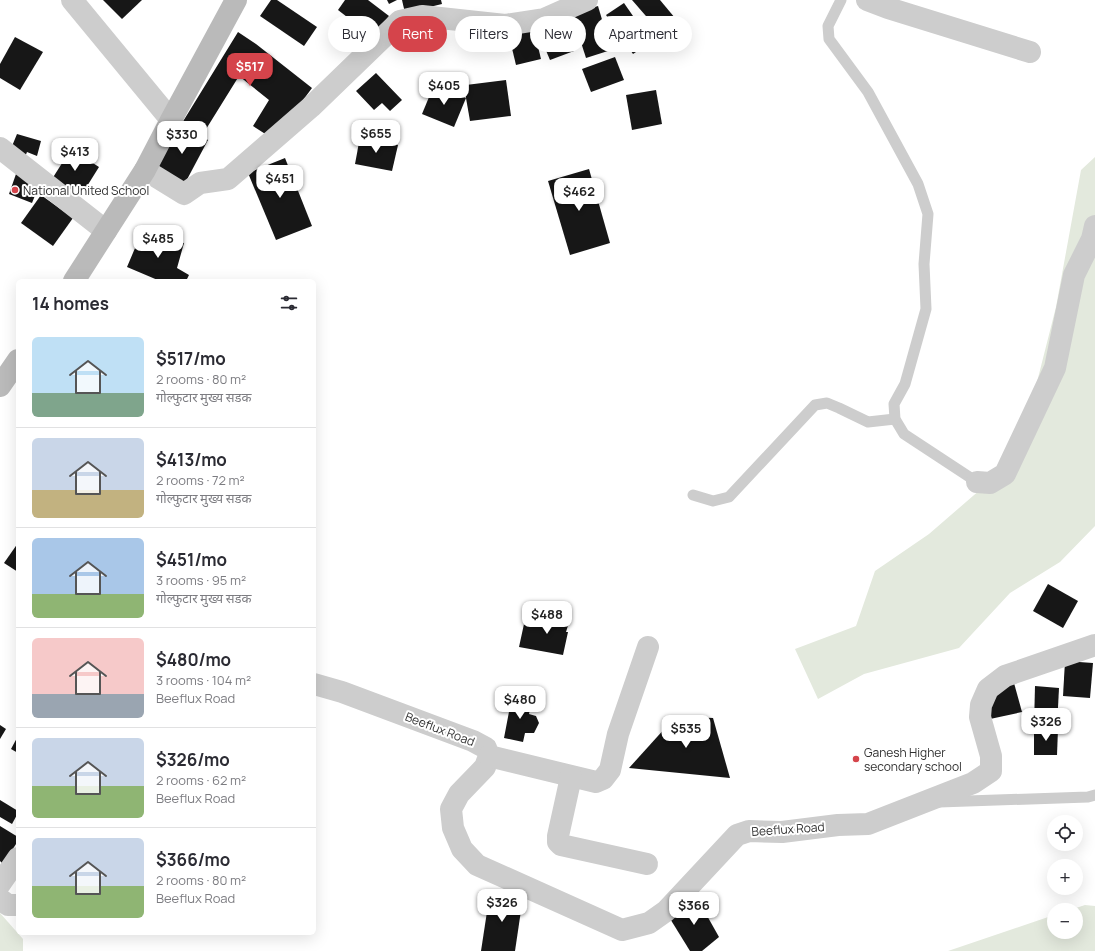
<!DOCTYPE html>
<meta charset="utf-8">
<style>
:root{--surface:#fff;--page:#f2f2f3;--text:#2b2b33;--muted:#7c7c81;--line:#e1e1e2;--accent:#d5444b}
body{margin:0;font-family:Manrope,"Noto Sans Devanagari",sans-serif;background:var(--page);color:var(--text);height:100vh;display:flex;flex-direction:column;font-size:15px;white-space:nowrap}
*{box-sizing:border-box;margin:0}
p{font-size:13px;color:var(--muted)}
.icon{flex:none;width:22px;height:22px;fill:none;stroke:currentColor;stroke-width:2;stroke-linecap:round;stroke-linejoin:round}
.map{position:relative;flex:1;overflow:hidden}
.details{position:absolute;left:16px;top:279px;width:300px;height:656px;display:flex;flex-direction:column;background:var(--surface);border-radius:6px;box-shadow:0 4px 16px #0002}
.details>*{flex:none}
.top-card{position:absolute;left:328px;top:16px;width:380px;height:36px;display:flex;gap:8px}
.buttons{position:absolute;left:1047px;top:815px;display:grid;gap:8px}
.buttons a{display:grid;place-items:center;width:36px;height:36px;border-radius:50%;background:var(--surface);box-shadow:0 4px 16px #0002;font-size:20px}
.price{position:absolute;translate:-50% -34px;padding:0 9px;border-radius:8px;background:#fff;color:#222;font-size:13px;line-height:26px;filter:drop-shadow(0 1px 2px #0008)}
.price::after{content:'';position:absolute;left:50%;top:24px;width:12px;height:9px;margin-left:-6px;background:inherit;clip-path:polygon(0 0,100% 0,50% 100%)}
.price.current{background:var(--accent);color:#fff}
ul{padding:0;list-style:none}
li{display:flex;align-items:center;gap:12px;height:100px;padding:0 16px}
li+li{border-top:1px solid var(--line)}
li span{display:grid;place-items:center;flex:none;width:112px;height:80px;border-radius:6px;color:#555}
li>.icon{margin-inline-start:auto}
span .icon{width:48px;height:48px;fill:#fffc;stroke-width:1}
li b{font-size:17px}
h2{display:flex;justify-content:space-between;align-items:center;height:48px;padding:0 16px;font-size:17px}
.tag{padding:0 14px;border-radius:18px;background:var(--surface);box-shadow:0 4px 16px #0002;font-size:14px;line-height:36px}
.tag.current{background:var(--accent);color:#fff}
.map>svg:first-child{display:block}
.green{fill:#e3e9dd}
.building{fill:#171717}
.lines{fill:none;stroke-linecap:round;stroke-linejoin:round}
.lane{stroke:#cdcdcd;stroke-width:11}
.street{stroke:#cdcdcd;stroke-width:22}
.secondary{stroke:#bababa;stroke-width:22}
.poi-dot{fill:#d5444b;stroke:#fff;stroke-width:1.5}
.labels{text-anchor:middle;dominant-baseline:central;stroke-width:4;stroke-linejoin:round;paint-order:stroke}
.poi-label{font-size:12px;fill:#303030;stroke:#fff;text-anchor:start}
.street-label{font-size:12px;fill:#303030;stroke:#fff}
</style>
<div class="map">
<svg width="1095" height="951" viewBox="0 0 1095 951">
<rect width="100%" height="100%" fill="#fff"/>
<g class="green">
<polygon points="1095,157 1095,526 1060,562 1010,593 959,648 864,674 818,699 795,649 856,626 875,571 929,534 1018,457 1056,307 1081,170"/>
<polygon points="1085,905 1095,906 1095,951 948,951 1054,915 1054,932 1076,932 1076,910 1070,910"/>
<polygon points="0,913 23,939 23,951 0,951"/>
</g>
<g class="building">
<polygon points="103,0 142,0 122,19"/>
<polygon points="271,0 277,0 317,27 304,46 260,16"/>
<polygon points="345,0 368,0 389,16 373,37 338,10"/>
<polygon points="387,0 397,0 389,4"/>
<polygon points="402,0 441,0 442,4 405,13"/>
<polygon points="632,0 660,0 675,18 659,31"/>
<polygon points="624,3 651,42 633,54 606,15"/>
<polygon points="598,6 611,50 586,58 572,14"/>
<polygon points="563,24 574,51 550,60 539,34"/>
<polygon points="534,30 541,59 516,65 509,36"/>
<polygon points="238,32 256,44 312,88 292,115 270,137 253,126 269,100 239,76 203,134 182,123"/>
<polygon points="15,37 43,52 20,90 0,78 0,64"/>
<polygon points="615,57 624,80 591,92 582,69"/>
<polygon points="376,73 402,100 390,111 382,103 374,110 356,91"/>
<polygon points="506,80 511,116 470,121 466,98 466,85"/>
<polygon points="434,85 466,98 454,127 422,114"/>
<polygon points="656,90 662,124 632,130 626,95"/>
<polygon points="181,125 208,140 183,187 156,167"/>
<polygon points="17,134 41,141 37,156 27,152 25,157 10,151"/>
<polygon points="360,137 398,145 392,171 355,164"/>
<polygon points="71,149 99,167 84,191 76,186 72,191 52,179"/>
<polygon points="285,158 312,226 276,240 248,173"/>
<polygon points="589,169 610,243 570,255 548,181"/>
<polygon points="16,174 40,183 32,203 9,194"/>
<polygon points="41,195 73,218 53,246 21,223"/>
<polygon points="141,234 184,243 177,268 189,275 186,281 160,281 127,267"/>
<polygon points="18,543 18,572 4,563"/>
<polygon points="1048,584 1078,601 1063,628 1033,611"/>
<polygon points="546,611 570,619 566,632 568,632 563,655 519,647 524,624 541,627"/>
<polygon points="1065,661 1093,663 1090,698 1063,696"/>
<polygon points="1014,683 1022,712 990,719 988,697"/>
<polygon points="1035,686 1059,688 1057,727 1034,726"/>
<polygon points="512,696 532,700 529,714 536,716 539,723 534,733 525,733 523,742 504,738"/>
<polygon points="676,716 713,718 730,778 629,768"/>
<polygon points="0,725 6,729 0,739"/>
<polygon points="1034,728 1058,729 1057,755 1034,755"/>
<polygon points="18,736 18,753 11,749"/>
<polygon points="0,800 18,811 18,813 12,824 0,817"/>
<polygon points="0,826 18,837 18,841 3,864 0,861"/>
<polygon points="490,892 523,897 515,951 481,951"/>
<polygon points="696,896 719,937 702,951 690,951 669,917"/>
</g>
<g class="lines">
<g class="lane">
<polyline points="841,0 828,26 829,39 868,92 918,184 928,214 924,264 926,309 905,384 894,404 895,419 904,434 977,482"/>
<polyline points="693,495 713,501 729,497 815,405 827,403 839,408 868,422 895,419"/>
<polyline points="939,802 1088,797 1095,795"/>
</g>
<g class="street">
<polyline points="72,0 171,120"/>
<polyline points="867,0 888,8 1030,52"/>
<polyline points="0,148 106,231"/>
<polyline points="145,170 184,194 200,183 228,179 311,107 400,21 422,16 505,25 544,19 587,0"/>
<polyline points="977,482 990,483 1005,474 1055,368 1074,275 1092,239 1095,226"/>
<polyline points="314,684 342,692 473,741 486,748 489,756 485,767 459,794 451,809 453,828 462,849 477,865 622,930 649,923 666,911 737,835 749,831 782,832 838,825 868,824 973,783 991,771 991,756 980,717 981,705 988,689 1005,676 1095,645"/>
<polyline points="489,756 596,782 603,779 610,770 618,734 648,647"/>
<polyline points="571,777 558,836 558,842 561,845 647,864"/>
<polyline points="0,884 18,858"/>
<polyline points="0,899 8,905 18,905"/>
</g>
<g class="secondary">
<polyline points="74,281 145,170 171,120 236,0"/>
<polyline points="0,386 18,360"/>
</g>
</g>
<g class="poi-dot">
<circle cx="15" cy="190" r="4"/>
<circle cx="856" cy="759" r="4"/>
</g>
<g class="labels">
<g class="poi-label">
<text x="23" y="190">National United School</text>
<text x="864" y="752">Ganesh Higher<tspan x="864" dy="14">secondary school</tspan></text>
</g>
<g class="street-label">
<text transform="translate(440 729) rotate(21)">Beeflux Road</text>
<text transform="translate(788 829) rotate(-4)">Beeflux Road</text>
</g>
</g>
</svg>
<div class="buttons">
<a><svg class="icon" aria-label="locate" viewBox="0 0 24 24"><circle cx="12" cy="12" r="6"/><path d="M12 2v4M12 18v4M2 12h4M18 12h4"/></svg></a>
<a>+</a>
<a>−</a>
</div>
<b class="price current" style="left:250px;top:87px">$517</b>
<b class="price" style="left:444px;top:106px">$405</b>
<b class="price" style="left:376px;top:154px">$655</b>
<b class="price" style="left:182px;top:155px">$330</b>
<b class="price" style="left:75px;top:172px">$413</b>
<b class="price" style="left:280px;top:199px">$451</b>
<b class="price" style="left:579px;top:212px">$462</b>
<b class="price" style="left:158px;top:259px">$485</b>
<b class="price" style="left:547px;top:635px">$488</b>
<b class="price" style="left:520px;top:720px">$480</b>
<b class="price" style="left:1046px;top:742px">$326</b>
<b class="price" style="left:686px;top:749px">$535</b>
<b class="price" style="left:502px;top:923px">$326</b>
<b class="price" style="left:694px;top:926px">$366</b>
<div class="top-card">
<a class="tag">Buy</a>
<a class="tag current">Rent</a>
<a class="tag">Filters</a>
<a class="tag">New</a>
<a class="tag">Apartment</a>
</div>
<section class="details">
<h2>14 homes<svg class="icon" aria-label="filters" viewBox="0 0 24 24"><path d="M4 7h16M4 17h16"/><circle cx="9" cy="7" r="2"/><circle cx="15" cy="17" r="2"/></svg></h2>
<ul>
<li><span style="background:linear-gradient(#bfe0f5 70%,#7fa58c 0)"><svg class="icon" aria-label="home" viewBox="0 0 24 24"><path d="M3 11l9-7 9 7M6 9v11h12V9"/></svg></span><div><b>$517/mo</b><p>2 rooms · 80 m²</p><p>गोल्फुटार मुख्य सडक</p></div></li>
<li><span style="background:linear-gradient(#c9d6e8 65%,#c2b280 0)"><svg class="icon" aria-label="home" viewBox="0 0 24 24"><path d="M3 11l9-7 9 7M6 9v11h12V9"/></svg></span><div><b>$413/mo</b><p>2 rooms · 72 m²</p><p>गोल्फुटार मुख्य सडक</p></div></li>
<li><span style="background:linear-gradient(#a9c7e8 70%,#8fb573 0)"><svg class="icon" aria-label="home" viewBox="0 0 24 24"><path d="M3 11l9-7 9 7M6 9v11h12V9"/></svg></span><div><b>$451/mo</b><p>3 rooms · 95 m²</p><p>गोल्फुटार मुख्य सडक</p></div></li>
<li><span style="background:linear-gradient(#f6c9c9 70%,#9aa5b1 0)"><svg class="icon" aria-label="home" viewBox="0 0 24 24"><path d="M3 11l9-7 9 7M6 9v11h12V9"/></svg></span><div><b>$480/mo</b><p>3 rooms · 104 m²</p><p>Beeflux Road</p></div></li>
<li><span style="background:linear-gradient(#c9d6e8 60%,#8fb573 0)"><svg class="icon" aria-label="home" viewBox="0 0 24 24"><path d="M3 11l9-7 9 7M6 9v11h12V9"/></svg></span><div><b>$326/mo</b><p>2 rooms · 62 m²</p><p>Beeflux Road</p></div></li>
<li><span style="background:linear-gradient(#c9d6e8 60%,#8fb573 0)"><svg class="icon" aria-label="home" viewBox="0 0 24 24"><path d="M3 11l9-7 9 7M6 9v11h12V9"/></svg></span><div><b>$366/mo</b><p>2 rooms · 80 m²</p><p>Beeflux Road</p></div></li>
</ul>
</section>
</div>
